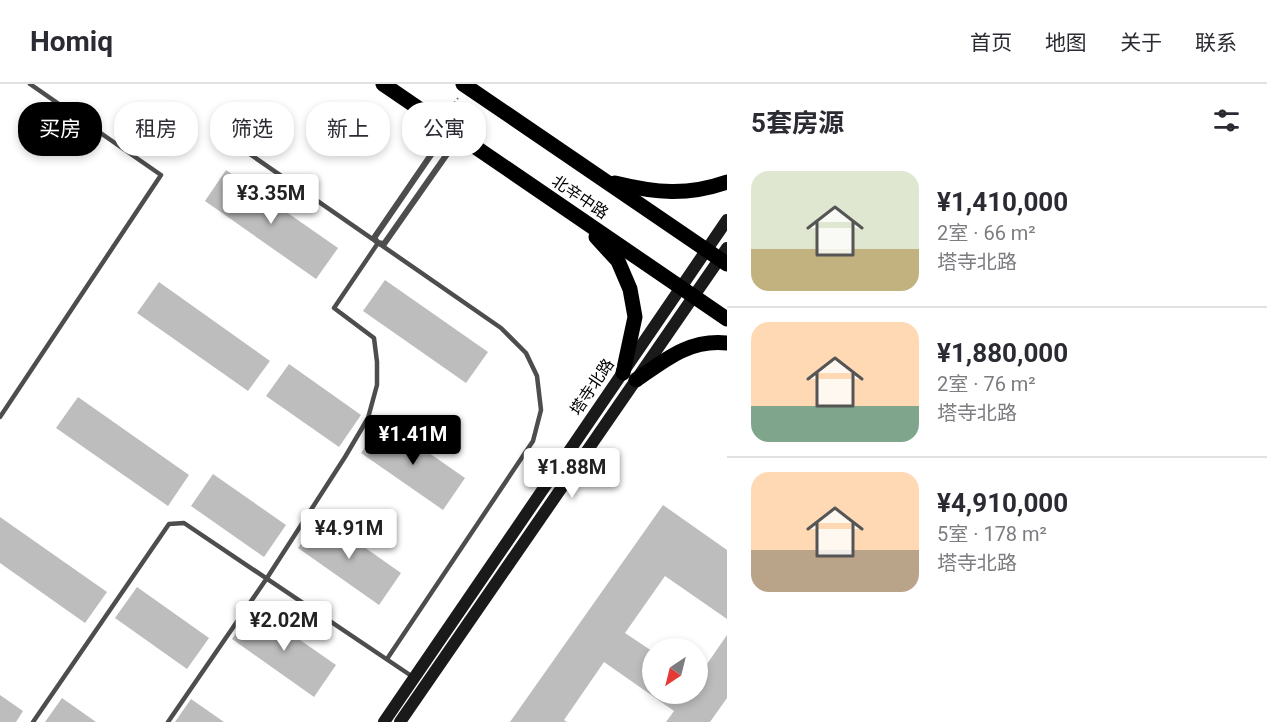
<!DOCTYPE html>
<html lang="zh">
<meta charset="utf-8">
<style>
:root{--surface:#fff;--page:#f7f7f7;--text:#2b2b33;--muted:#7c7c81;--line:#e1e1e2;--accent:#000}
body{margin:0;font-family:Roboto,"Noto Sans SC",sans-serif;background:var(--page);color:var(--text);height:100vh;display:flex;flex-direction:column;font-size:22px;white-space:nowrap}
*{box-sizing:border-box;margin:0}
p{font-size:20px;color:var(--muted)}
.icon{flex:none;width:33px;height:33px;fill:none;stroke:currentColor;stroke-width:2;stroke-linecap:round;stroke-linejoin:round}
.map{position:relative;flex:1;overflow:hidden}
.side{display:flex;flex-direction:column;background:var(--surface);width:540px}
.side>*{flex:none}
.hud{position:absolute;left:18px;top:18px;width:570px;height:54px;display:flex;gap:12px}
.needle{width:39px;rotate:215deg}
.controls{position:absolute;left:642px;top:554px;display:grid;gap:12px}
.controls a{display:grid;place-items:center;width:66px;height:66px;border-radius:50%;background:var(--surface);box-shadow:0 3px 9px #0003;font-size:30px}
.price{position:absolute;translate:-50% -51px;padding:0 14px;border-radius:6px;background:#fff;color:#222;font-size:20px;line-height:39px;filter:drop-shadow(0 2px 3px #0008)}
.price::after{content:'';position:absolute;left:50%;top:36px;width:18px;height:14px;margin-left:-9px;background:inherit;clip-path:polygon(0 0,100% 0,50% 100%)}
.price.selected{background:var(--accent);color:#fff}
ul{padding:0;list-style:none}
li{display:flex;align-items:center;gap:18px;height:150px;padding:0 24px}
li+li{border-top:2px solid var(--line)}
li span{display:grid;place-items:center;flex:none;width:168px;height:120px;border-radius:18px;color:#555}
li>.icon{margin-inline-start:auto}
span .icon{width:72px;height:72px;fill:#fffc;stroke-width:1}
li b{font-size:26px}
h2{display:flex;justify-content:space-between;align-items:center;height:72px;padding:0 24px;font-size:26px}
.chip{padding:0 21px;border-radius:24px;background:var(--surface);box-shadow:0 3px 9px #0003;font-size:21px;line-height:54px}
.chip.selected{background:var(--accent);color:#fff}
header{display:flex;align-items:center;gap:36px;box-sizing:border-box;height:84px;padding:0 30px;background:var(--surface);border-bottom:2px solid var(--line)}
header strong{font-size:28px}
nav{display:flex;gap:33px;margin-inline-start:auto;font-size:21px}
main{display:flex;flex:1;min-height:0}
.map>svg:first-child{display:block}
.building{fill:#bdbdbd}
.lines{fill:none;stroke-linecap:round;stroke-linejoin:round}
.path{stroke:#6f6f6f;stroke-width:2;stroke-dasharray:1.5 3;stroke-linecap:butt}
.service{stroke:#4d4d4d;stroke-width:4.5}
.minor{stroke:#4d4d4d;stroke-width:6}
.secondary{stroke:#1a1a1a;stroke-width:12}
.primary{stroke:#000;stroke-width:15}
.labels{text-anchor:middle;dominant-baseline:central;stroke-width:5;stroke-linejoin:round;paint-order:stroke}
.street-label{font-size:16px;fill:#000;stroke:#fff}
</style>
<header>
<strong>Homiq</strong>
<nav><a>首页</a><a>地图</a><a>关于</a><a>联系</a></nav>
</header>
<main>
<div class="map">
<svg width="727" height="638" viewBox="0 0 727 638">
<rect width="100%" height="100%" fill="#fff"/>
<g class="building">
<polygon points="226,86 338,164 316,195 205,117"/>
<polygon points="385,196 488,268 466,299 363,227"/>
<polygon points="159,198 270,277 248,307 137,229"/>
<polygon points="289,280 361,331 339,363 266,312"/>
<polygon points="78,313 189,391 168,422 56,344"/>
<polygon points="383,337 465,394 443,426 361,369"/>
<polygon points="213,390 286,441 264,473 191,422"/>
<polygon points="663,421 727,466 727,535 665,492 625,549 652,567 652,609 698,609 698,593 727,551 727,614 710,638 666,638 674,627 604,578 564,636 567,638 510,638"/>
<polygon points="320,432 401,489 379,521 298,464"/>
<polygon points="0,433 107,508 85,539 0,479"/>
<polygon points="137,503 209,554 187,585 115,534"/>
<polygon points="254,524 336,581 314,613 232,555"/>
<polygon points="0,611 23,627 16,638 0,638"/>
<polygon points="62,614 96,638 45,638"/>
<polygon points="191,615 224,638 175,638"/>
</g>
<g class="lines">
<g class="path">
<polyline points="449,26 458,14"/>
<polyline points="476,48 486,33"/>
</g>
<g class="service">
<polyline points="241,64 501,244 526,269 537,292 541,326 533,357 387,575"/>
<polyline points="0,333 161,91 30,0"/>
<polyline points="33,638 169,440 184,439 413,593"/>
<polyline points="168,638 267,494 345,373 368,334 377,301 377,278 374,254 334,224 378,159"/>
</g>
<polyline class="minor" points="448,46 374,154 378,159 384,160 459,53"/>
<g class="secondary">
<polyline points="384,638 727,136"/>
<polyline points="400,638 727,164"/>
</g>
<g class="primary">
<polyline points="383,0 727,235"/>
<polyline points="463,0 727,180"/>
<path d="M 615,99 C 656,109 687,112 727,98"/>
<polyline points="596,153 618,177 630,205 635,233 623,289"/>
<path d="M 636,296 C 666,275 690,255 727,259"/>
</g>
</g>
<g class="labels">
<g class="street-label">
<text transform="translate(580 113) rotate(34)">北辛中路</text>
<text transform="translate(592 303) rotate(-56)">塔寺北路</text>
</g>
</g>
</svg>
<div class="controls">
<a><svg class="needle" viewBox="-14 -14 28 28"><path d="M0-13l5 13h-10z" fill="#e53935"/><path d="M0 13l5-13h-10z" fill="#7c7c81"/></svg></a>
</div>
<b class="price" style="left:271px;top:141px">¥3.35M</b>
<b class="price selected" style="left:413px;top:382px">¥1.41M</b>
<b class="price" style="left:572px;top:415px">¥1.88M</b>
<b class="price" style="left:349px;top:476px">¥4.91M</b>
<b class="price" style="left:284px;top:568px">¥2.02M</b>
<div class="hud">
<a class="chip selected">买房</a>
<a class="chip">租房</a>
<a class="chip">筛选</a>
<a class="chip">新上</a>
<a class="chip">公寓</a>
</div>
</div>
<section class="side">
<h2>5套房源<svg class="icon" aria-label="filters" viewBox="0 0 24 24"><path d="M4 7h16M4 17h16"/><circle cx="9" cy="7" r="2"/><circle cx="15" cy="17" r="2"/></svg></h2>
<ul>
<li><span style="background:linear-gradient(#dfe7d0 65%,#c2b280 0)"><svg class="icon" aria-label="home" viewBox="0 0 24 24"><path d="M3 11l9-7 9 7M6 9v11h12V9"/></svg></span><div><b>¥1,410,000</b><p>2室 · 66 m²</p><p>塔寺北路</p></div></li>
<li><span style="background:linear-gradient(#ffd9b3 70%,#7fa58c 0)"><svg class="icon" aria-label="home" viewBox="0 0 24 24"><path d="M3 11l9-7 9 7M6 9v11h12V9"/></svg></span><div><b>¥1,880,000</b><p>2室 · 76 m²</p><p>塔寺北路</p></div></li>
<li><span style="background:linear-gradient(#ffd9b3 65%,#b9a48a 0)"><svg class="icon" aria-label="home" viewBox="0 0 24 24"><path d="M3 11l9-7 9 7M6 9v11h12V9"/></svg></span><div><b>¥4,910,000</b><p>5室 · 178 m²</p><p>塔寺北路</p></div></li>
</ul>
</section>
</main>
